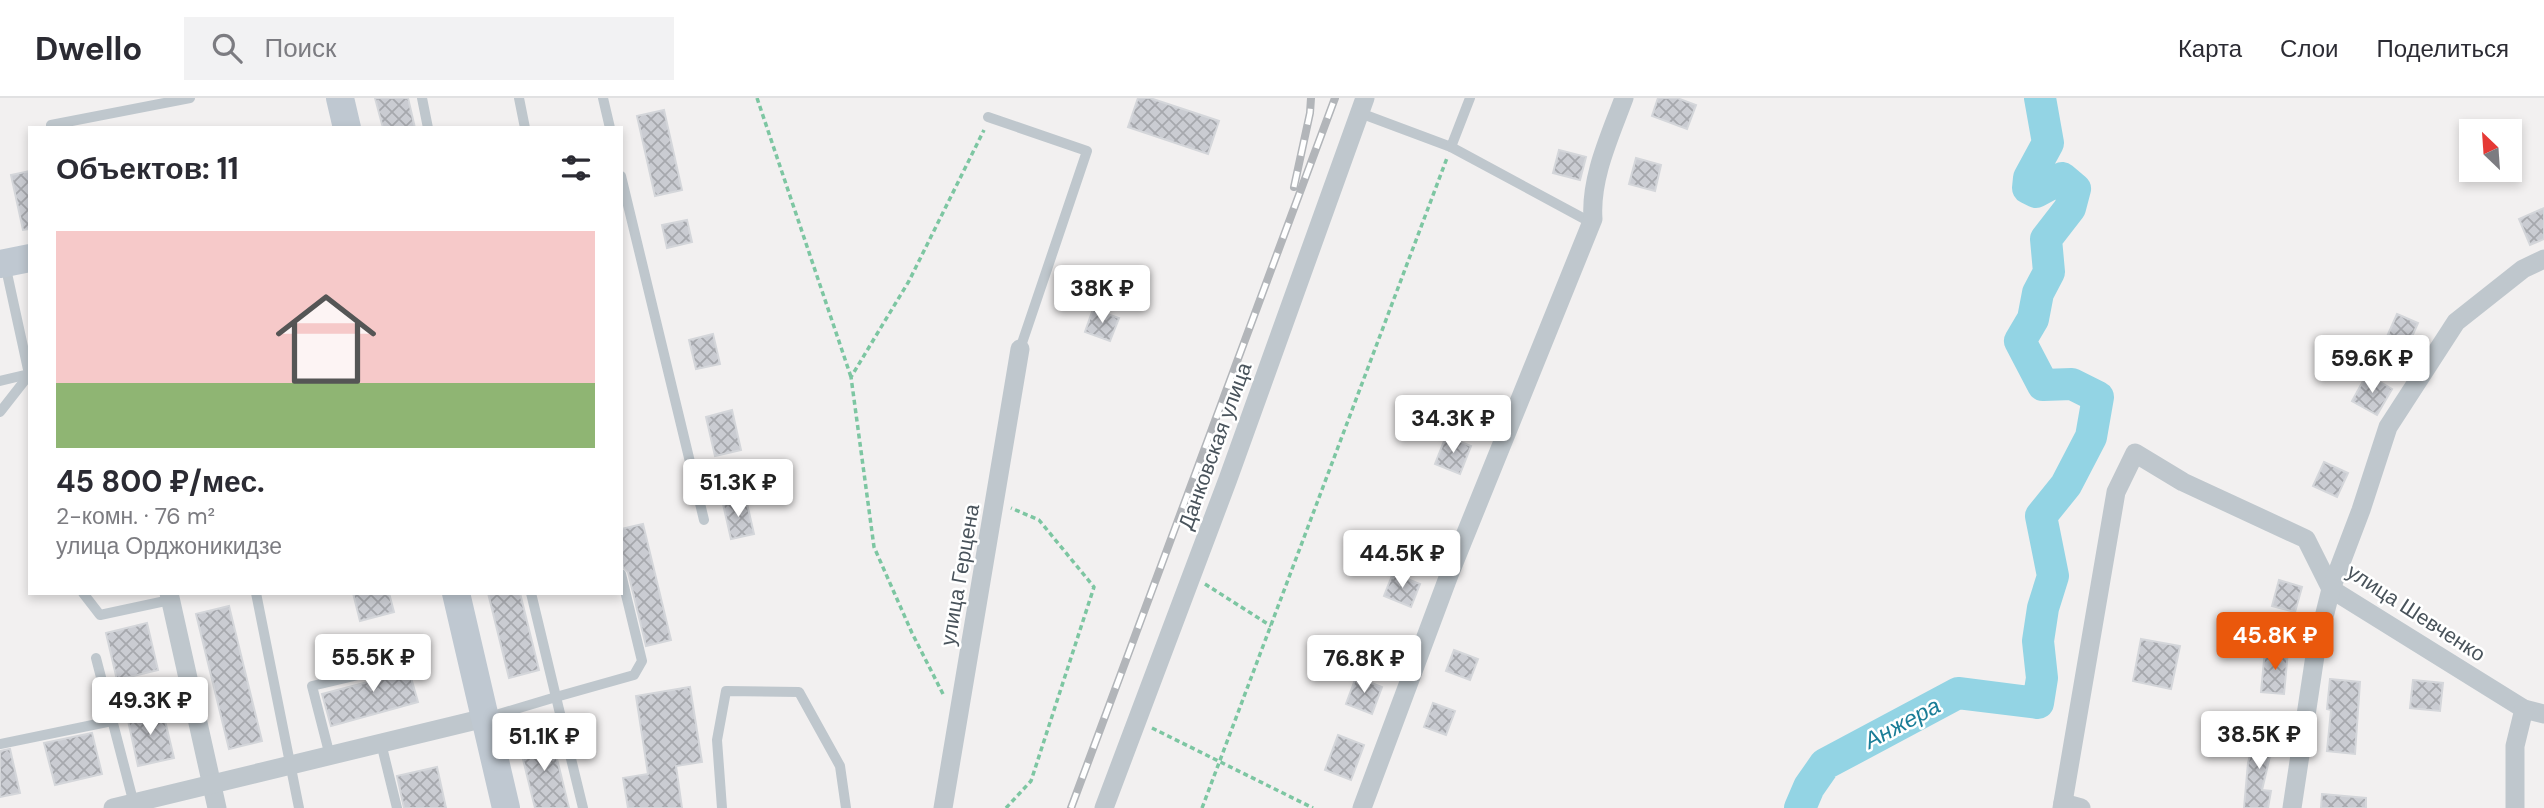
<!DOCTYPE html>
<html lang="ru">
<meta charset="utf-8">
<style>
:root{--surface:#fff;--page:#f2f2f3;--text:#2b2b33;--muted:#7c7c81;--line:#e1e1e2;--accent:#ea580c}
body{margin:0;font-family:"DM Sans",sans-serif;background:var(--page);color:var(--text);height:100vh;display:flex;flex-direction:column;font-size:26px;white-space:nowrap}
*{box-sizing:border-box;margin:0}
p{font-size:23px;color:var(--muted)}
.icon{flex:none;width:38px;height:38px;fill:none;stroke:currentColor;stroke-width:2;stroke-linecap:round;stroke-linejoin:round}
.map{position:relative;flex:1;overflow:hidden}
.side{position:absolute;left:28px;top:28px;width:595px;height:469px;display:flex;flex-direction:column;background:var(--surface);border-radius:0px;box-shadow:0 4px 10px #0003}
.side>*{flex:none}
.needle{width:46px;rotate:335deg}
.controls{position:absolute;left:2459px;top:21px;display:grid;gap:14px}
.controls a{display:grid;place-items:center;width:63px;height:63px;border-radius:0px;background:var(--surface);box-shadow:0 4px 10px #0003;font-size:35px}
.price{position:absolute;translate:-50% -60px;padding:0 16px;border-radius:7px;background:#fff;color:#222;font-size:23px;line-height:46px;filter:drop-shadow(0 2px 4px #0008)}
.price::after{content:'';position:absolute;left:50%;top:42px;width:21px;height:16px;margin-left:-10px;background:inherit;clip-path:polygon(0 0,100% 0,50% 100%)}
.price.on{background:var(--accent);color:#fff}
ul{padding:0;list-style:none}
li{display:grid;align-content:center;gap:14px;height:371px;padding:0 28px}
li span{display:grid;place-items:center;height:217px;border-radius:0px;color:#555}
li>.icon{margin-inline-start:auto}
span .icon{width:126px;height:126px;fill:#fffc;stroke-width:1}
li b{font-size:30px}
h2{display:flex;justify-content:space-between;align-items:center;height:84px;padding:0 28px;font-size:30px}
header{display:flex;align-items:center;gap:42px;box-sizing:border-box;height:98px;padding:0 35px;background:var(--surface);border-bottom:2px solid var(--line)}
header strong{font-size:33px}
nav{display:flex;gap:38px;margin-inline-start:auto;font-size:24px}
.search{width:490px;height:63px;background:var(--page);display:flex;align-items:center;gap:18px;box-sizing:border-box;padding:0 24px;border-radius:0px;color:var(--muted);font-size:26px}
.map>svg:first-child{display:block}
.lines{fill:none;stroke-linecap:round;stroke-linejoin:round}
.river{stroke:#93d4e4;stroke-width:32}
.building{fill:url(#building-cross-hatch);stroke:#d4d6da;stroke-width:2}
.path{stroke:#7dc6a2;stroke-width:3.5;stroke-dasharray:5 3.5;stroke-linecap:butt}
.lane{stroke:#bfc7cd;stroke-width:10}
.street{stroke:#bfc7cd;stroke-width:19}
.secondary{stroke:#bfc8d1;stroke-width:28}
.rail-casing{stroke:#b2b5b9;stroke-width:8}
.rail{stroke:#fff;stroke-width:5;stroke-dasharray:16;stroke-linecap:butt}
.labels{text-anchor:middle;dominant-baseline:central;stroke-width:5;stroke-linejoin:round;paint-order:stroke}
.street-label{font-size:21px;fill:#49535b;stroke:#fff}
.water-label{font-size:23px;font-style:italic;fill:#197d97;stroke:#fff}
</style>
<header>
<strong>Dwello</strong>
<div class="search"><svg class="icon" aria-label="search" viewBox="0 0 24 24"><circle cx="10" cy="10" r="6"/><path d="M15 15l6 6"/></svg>Поиск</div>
<nav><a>Карта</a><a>Слои</a><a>Поделиться</a></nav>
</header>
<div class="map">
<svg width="2544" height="710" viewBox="0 0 2544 710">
<defs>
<pattern id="building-cross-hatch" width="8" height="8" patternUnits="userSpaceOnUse" patternTransform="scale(1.75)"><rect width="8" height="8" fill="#caccd2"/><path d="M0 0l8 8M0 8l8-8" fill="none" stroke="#a6a8ad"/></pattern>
</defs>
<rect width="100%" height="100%" fill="#f2f0f0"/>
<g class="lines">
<polyline class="river" points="1800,710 1809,689 1825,666 1958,595 2038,605 2042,580 2038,543 2043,510 2053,478 2041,418 2066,387 2091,339 2098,299 2072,286 2043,287 2020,243 2033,221 2038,195 2049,174 2046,141 2070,110 2075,91 2062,80 2036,94 2028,90 2029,80 2048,45 2040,0"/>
</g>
<g class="building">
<polygon points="375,0 408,0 415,30 383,30"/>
<polygon points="1138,0 1150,0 1219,23 1208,56 1128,29"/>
<polygon points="1658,0 1677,0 1696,7 1687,31 1652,18"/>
<polygon points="664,12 682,92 655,98 637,18"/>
<polygon points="1559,52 1586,59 1580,82 1553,75"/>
<polygon points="1636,60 1661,67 1655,93 1629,86"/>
<polygon points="30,73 30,131 23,132 11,77"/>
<polygon points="2544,110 2544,141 2530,147 2519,121"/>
<polygon points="687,122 692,144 667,150 662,127"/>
<polygon points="1093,211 1119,220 1110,243 1085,234"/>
<polygon points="2397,216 2418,225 2406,252 2385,243"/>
<polygon points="713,236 720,266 696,271 689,242"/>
<polygon points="2367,276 2392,291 2377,317 2352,303"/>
<polygon points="732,312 741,352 715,358 706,319"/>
<polygon points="1446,338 1471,348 1460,376 1435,366"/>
<polygon points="2324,364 2348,375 2337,399 2313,388"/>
<polygon points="746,401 754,436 731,441 723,406"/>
<polygon points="643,426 671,542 646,548 628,474 623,469 621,461 621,431"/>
<polygon points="1393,475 1420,486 1411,509 1384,498"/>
<polygon points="2279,482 2302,489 2295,514 2272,508"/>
<polygon points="353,495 389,495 394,514 360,523"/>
<polygon points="488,495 520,495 539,572 509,580"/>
<polygon points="229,508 262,643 229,651 196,516"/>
<polygon points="147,525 158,572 117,582 106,535"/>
<polygon points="2141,541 2180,548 2171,591 2133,583"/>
<polygon points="1454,552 1478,561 1470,582 1446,573"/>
<polygon points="2265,552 2288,553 2284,596 2261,594"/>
<polygon points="404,555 418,604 331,628 322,596 387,579 382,561"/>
<polygon points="1356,579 1382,589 1372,616 1346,606"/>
<polygon points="2330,581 2360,584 2355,656 2327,653 2331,612 2327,611"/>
<polygon points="2413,582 2443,585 2440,613 2410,610"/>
<polygon points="690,589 702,664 676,668 682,710 628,710 623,680 648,676 636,598"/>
<polygon points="1433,605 1455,613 1446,637 1424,629"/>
<polygon points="162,610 174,660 138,668 127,618"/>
<polygon points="2256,632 2275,637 2262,692 2271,693 2268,710 2244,710 2248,665"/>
<polygon points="92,635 102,676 55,687 44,645"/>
<polygon points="551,636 569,710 535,710 519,645"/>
<polygon points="1338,637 1364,647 1351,682 1325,672"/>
<polygon points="10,651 20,695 0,699 0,653"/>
<polygon points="437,669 446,710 404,710 397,678"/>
<polygon points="2322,696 2366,700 2366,710 2321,710"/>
</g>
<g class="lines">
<g class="path">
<polyline points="757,0 851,279"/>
<polyline points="1205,486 1271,528"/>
<polyline points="943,596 912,535 874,449 851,279 909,183 984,32"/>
<polyline points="1152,630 1313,710"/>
<polyline points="1006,710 1031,683 1094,489 1039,422 1011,410"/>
<polyline points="1202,710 1447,60"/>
</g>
<g class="lane">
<polyline points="422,0 428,30"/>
<polyline points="519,0 525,30"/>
<polyline points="603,0 610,30"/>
<polyline points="1360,15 1451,49 1470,0"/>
<polyline points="988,19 1087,53 1020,251"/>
<polyline points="51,27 190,0"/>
<polyline points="1451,49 1592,125"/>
<polyline points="621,78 704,422"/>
<polyline points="0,283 29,276 5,166"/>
<polyline points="0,314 29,277"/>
<polyline points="83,495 100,517 170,502"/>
<polyline points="256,495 299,710"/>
<polyline points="96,560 134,706"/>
<polyline points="486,620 556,599 531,495"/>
<polyline points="381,645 397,710"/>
<polyline points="0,646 112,623"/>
<polyline points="330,658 312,588 371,574"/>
<polyline points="583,710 556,599 634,577 642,563 621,476"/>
<polyline points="722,710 717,642 726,593 799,594 840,668 846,710"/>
</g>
<g class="street">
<polyline points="169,495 217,710"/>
<polyline points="2063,705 2081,710"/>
<polyline points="113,710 485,620"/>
<polyline points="943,710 1020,251"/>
<polyline points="1104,710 1228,381 1365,0"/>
<path d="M 1362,710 L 1449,477 L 1593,121 C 1590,80 1610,38 1624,0"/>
<polyline points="2062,710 2116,394 2135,355 2183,384 2306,441 2331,491 2524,611 2544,616"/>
<polyline points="2292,710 2316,551 2331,491 2361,412 2388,329 2456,224 2523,171 2544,161"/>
<polyline points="2515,710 2515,648 2524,611"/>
</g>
<g class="secondary">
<polyline points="340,0 347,30"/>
<polyline points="0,166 30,160"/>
<polyline points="456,495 506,710"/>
</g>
<defs>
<g id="rail">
<polyline points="1294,89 1310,15 1311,0"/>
<polyline points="1071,710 1335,0"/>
</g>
</defs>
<use href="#rail" class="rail-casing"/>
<use href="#rail" class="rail"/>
</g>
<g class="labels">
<g class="street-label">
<text transform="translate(1215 348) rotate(-70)">Данковская улица</text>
<text transform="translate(960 477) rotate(-80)">улица Герцена</text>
<text transform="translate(2416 515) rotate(33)">улица Шевченко</text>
</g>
<g class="water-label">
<text transform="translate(1902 625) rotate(-28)">Анжера</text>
</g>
</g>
</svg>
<div class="controls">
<a><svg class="needle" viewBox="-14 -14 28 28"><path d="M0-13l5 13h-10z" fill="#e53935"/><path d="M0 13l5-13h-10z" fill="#7c7c81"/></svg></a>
</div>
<b class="price" style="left:1102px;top:227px">38K ₽</b>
<b class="price" style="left:2372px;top:297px">59.6K ₽</b>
<b class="price" style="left:1453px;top:357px">34.3K ₽</b>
<b class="price" style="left:738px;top:421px">51.3K ₽</b>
<b class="price" style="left:1402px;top:492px">44.5K ₽</b>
<b class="price on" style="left:2275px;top:574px">45.8K ₽</b>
<b class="price" style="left:373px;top:596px">55.5K ₽</b>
<b class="price" style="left:1364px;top:597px">76.8K ₽</b>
<b class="price" style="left:150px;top:639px">49.3K ₽</b>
<b class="price" style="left:2259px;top:673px">38.5K ₽</b>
<b class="price" style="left:544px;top:675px">51.1K ₽</b>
<section class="side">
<h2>Объектов: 11<svg class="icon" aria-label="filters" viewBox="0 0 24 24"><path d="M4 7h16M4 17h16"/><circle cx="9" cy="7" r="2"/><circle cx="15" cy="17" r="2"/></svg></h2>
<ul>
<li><span style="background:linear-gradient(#f6c9c9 70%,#8fb573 0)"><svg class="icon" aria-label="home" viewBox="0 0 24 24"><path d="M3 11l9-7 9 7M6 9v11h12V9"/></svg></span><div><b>45 800 ₽/мес.</b><p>2-комн. · 76 m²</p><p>улица Орджоникидзе</p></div></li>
</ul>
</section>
</div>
